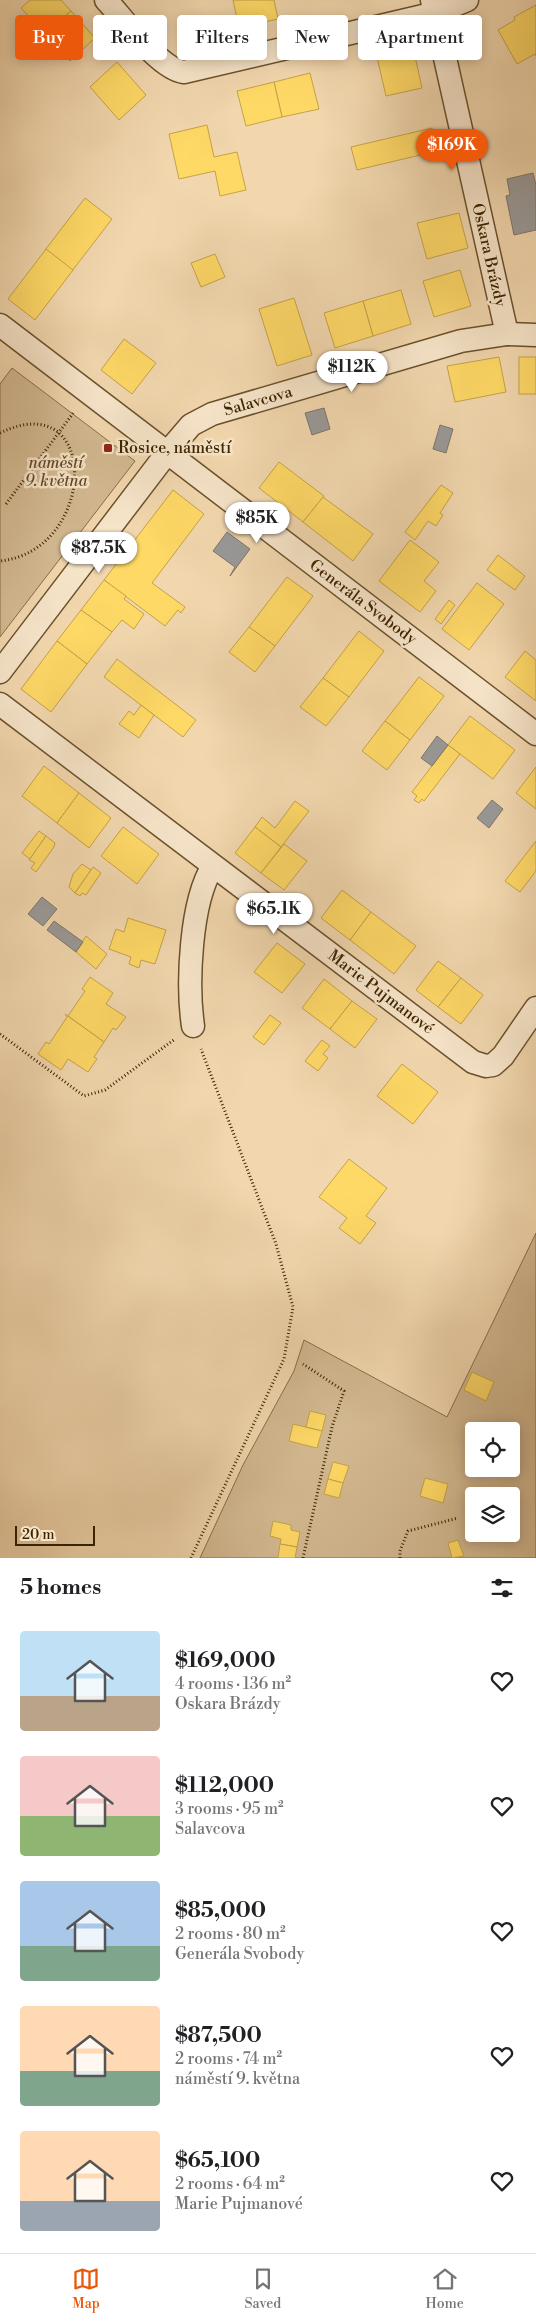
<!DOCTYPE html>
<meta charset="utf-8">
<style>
:root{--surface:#fff;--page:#f6f6f6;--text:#202124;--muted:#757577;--line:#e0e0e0;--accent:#ea580c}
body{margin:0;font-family:"Libre Bodoni",serif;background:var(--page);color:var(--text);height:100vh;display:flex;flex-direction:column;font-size:19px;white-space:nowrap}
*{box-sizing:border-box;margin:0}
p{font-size:16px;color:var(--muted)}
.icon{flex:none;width:28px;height:28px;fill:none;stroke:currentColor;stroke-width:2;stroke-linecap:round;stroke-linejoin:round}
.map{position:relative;height:1558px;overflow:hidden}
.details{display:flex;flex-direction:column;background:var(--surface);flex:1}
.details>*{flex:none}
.top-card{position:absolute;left:15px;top:15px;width:506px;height:45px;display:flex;gap:10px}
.controls{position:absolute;left:465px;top:1422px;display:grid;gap:10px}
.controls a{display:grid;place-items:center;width:55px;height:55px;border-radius:5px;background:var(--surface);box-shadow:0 2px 12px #0003;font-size:25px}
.scale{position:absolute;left:15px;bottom:12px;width:80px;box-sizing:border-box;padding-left:5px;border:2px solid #3c2401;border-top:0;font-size:14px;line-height:18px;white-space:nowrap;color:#3c2401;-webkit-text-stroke:4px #f7e5ca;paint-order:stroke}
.price{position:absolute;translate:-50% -42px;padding:0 11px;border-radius:18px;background:#fff;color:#222;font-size:16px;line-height:32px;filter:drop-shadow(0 1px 2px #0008)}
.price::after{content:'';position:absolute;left:50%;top:30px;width:15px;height:11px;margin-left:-8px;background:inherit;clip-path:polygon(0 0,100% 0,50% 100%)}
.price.selected{background:var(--accent);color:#fff}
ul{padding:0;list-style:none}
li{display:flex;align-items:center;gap:15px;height:125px;padding:0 20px}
li span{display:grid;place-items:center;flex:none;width:140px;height:100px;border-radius:5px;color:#555}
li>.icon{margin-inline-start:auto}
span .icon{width:60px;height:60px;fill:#fffc;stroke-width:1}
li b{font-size:21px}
h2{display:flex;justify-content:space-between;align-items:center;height:60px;padding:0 20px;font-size:21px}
.chip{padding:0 18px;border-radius:5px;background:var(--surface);box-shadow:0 2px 12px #0003;font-size:18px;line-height:45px}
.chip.selected{background:var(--accent);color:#fff}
.tabs{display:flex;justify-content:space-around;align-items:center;height:70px;border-top:1px solid var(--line);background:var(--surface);font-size:14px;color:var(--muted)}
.tabs a{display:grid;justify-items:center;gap:2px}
.tabs .selected{color:var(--accent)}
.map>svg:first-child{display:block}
.green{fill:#d3b991;stroke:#886e49;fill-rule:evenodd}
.homes{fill:#ffd966;stroke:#c4a348}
.industry{fill:#999;stroke:#7d766b}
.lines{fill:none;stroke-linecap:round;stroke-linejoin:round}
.street-casing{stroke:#6a512c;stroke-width:25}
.path{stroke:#3c2401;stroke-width:3;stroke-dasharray:1 2.5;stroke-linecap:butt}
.street{stroke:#f7e5ca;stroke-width:22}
.poi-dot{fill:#8f2418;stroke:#f7e5ca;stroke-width:2}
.labels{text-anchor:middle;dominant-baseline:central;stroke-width:5;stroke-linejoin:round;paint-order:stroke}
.street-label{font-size:16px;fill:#3c2401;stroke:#f7e5ca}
.poi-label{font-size:16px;fill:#3c2401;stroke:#f7e5ca;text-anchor:start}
.park-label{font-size:16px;font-style:italic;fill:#624925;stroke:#f7e5ca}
</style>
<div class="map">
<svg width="536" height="1558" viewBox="0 0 536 1558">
<rect width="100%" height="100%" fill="#f2d7ae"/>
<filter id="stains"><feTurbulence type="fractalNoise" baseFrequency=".004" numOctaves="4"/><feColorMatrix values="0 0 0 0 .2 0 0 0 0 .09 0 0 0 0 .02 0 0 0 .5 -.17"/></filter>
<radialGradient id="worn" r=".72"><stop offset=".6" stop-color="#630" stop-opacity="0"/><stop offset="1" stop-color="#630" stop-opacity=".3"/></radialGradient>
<g class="green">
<polygon points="12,368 135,461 0,637 0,384"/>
<path d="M 536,1233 L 536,1558 L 200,1558 L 243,1465 L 294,1371 L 304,1340 L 447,1417 ZM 474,1431 L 511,1431 L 511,1469 L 474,1469 ZM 474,1496 L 511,1496 L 511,1534 L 474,1534 Z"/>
</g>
<g class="homes">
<polygon points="30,0 61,0 71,11 45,34 21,8"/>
<polygon points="233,0 274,0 278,19 239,28"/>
<polygon points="536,5 536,56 535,54 517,64 498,30 515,20 514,17"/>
<polygon points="71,11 95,38 70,61 45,34"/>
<polygon points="413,47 422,88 386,96 377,57"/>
<polygon points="117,62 146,95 119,120 90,87"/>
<polygon points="310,73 319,109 282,117 274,82"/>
<polygon points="274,82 282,117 246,126 237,91"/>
<polygon points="207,125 214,157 237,152 246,190 220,196 215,171 179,179 169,134"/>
<polygon points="432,128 437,151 357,170 351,147"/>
<polygon points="85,198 112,219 72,271 45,250"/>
<polygon points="459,213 468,248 427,259 417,223"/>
<polygon points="46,249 73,270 35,320 8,299"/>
<polygon points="215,254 225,277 201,287 191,263"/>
<polygon points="460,270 471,306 434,317 423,281"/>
<polygon points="401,290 411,324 373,336 363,301"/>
<polygon points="294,298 312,355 277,366 259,309"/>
<polygon points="363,301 373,336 335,348 324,313"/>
<polygon points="124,339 156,363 132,394 101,370"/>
<polygon points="499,357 506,392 455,402 447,366"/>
<rect x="519" y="357" width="17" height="37"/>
<polygon points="279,462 324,496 303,522 259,488"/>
<polygon points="441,485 453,493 440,513 443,515 436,526 428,521 415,540 405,532"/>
<polygon points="173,490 204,514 152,583 185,607 181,613 178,610 165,626 104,580"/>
<polygon points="323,497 373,534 353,561 303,522"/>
<polygon points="410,540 439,562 424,581 436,591 420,612 379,581"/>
<polygon points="498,555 525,576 515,590 487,570"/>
<polygon points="287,577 313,596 275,646 249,627"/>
<polygon points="104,580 126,596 124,599 144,614 134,629 122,620 112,632 81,610"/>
<polygon points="477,583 504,604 469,650 442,629"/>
<polygon points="449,600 455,605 441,624 435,619"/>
<polygon points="81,610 112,632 87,664 57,641"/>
<polygon points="249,627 275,646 255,672 229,652"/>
<polygon points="359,631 384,651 349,697 323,678"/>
<polygon points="57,641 87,664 51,712 21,689"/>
<polygon points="525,651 536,660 536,701 505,677"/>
<polygon points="117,659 196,720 183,737 104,677"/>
<polygon points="419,677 444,696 410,740 385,721"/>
<polygon points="323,678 349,697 326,726 300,707"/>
<polygon points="141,705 154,715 139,738 119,724 129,711 134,715"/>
<polygon points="470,716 515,750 493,779 448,745"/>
<polygon points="385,721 410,740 387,770 362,751"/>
<polygon points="448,745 460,754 424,801 422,799 419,803 414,800 417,796 412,792"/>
<polygon points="44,766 79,793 57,823 22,796"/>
<polygon points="536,767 536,809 516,793"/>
<polygon points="79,793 111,818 89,848 57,823"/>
<polygon points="295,801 309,811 281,847 255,827 262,817 275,828"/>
<polygon points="123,827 159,854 137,884 101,856"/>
<polygon points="255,827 281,847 261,873 235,853"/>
<polygon points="39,831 46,836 30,859 22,853"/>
<polygon points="46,836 55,843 54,847 36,872 31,868 35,863 29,860"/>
<polygon points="536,841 536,871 520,892 505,881"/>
<polygon points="284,844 307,861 284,890 261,873"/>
<polygon points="82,864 91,870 75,893 69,887 73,874"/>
<polygon points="93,867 101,873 86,895 82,893 80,896 75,893"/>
<polygon points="342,890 371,912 350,940 321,918"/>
<polygon points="371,912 416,946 394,974 350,940"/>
<polygon points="128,918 166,930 155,964 141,960 139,968 129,964 131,957 109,949 116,929 124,932"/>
<polygon points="86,936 107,954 96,969 76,952"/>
<polygon points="277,943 305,964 282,993 254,972"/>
<polygon points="438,961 461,978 438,1007 416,990"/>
<polygon points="90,977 113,993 106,1004 126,1017 116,1030 113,1028 104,1042 68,1016 85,991 82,989"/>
<polygon points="461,978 483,995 461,1024 438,1007"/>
<polygon points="324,979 352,1001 330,1029 302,1008"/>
<polygon points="352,1001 377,1019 355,1048 330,1029"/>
<polygon points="65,1014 104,1042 94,1057 97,1059 88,1072 68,1059 61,1070 38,1054 46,1042 49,1044 67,1017"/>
<polygon points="270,1015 281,1023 264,1045 253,1037"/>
<polygon points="322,1040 330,1046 323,1054 328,1058 318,1071 305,1061"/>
<polygon points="402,1064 438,1092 413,1124 377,1096"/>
<polygon points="349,1159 387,1188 366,1216 376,1223 360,1244 339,1228 347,1218 319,1197"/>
<polygon points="472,1372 494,1382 486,1401 464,1390"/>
<polygon points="310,1411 326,1415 322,1431 306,1427"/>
<polygon points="293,1424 322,1431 317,1448 289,1441"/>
<polygon points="333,1462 349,1466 343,1483 328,1479"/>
<polygon points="425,1478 448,1484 443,1503 420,1496"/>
<polygon points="328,1479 343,1483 339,1498 324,1494"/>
<polygon points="273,1521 291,1525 291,1530 300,1532 297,1547 280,1544 281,1539 270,1536"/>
<polygon points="458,1540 464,1556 452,1558 448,1543"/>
<polygon points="280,1544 297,1547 295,1558 278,1558"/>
</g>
<g class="industry">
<polygon points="533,173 536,185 536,230 514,235 506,196 510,195 507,179"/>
<polygon points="324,408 330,429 312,435 305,413"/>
<polygon points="440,425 453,429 446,453 433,449"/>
<polygon points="227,532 250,549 230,576 235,567 213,551"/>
<polygon points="437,736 448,745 432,766 421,758"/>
<polygon points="492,800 503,809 489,828 477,818"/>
<polygon points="42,897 57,909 43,926 28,914"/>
<polygon points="54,921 83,942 76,952 47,930"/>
</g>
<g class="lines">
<defs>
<g id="street">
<path d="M 106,0 C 124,19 159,69 184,72 L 436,13 L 467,0"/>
<polyline points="432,0 507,334"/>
<polyline points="0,325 536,734"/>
<polyline points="0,672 167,453 191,425 212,414 461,341 507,334 536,335"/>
<polyline points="0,704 473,1062 486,1066 493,1065 503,1056 536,1008"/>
<path d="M 193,1026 C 187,985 190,902 213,866"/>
</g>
</defs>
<use href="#street" class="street-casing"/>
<g class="path">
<path d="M 0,433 C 101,384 98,551 0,561"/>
<polyline points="6,504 74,412"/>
<polyline points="0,1034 84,1096 105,1090 175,1039"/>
<polyline points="191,1558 284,1359 293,1307 276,1244 201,1049"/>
<polyline points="303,1558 332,1427 344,1391 303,1364"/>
<polyline points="400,1558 400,1551 408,1531 458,1518"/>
</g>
<use href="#street" class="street"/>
</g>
<rect class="poi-dot" x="103" y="443" width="10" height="10" rx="2.5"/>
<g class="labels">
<g class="street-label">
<text transform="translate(489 255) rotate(77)">Oskara Brázdy</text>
<text transform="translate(258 401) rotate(-16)">Salavcova</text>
<text transform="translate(363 602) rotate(37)">Generála Svobody</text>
<text transform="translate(381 992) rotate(37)">Marie Pujmanové</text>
</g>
<g class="poi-label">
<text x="118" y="448">Rosice, náměstí</text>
</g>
<g class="park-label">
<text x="56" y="463">náměstí<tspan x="56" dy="18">9. května</tspan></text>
</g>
</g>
<rect width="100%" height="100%" filter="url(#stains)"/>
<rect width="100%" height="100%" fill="url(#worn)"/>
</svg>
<div class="controls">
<a><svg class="icon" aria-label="locate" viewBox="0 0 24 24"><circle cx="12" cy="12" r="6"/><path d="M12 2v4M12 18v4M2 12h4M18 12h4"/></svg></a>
<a><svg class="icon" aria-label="layers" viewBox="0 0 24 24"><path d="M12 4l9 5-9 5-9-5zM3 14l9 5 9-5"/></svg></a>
</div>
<div class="scale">20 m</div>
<b class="price selected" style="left:452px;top:171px">$169K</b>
<b class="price" style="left:352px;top:393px">$112K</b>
<b class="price" style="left:257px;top:544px">$85K</b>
<b class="price" style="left:99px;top:574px">$87.5K</b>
<b class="price" style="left:274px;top:935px">$65.1K</b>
<div class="top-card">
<a class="chip selected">Buy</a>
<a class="chip">Rent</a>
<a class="chip">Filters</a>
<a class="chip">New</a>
<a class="chip">Apartment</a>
</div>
</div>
<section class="details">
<h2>5 homes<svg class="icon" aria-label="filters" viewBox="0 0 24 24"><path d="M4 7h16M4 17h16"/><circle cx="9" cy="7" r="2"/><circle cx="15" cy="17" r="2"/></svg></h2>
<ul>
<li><span style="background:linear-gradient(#bfe0f5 65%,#b9a48a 0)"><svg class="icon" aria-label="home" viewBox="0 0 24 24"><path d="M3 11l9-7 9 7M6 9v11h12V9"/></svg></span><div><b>$169,000</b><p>4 rooms · 136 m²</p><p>Oskara Brázdy</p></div><svg class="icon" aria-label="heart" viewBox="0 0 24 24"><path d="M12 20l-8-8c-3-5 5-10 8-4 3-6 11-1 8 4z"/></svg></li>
<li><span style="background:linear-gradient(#f6c9c9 60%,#8fb573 0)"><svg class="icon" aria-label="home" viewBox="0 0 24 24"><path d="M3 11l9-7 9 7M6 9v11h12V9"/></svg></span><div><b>$112,000</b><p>3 rooms · 95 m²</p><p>Salavcova</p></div><svg class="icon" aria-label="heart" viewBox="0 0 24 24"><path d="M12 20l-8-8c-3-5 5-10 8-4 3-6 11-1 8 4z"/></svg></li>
<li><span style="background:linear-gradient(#a9c7e8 65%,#7fa58c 0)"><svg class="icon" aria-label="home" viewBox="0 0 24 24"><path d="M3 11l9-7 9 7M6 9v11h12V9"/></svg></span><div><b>$85,000</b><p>2 rooms · 80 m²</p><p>Generála Svobody</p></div><svg class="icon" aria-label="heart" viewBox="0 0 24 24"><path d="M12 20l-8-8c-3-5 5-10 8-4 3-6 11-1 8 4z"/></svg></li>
<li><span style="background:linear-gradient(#ffd9b3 65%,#7fa58c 0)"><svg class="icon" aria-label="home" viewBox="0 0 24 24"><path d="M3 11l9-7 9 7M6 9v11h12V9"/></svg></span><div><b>$87,500</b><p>2 rooms · 74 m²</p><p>náměstí 9. května</p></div><svg class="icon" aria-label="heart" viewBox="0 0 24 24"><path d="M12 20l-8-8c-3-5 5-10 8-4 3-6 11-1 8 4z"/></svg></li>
<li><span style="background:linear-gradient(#ffd9b3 70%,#9aa5b1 0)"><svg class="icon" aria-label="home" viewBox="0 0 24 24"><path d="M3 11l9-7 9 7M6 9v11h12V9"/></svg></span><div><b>$65,100</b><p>2 rooms · 64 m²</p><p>Marie Pujmanové</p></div><svg class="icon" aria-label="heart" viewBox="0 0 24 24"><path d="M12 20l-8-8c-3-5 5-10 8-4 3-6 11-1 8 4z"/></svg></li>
</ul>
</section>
<nav class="tabs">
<a class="selected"><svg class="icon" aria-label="map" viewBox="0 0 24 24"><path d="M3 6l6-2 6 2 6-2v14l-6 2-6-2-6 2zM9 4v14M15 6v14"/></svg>Map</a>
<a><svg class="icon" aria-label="saved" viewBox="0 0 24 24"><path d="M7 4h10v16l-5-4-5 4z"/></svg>Saved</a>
<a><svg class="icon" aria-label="home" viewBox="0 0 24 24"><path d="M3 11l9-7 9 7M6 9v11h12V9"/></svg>Home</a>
</nav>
